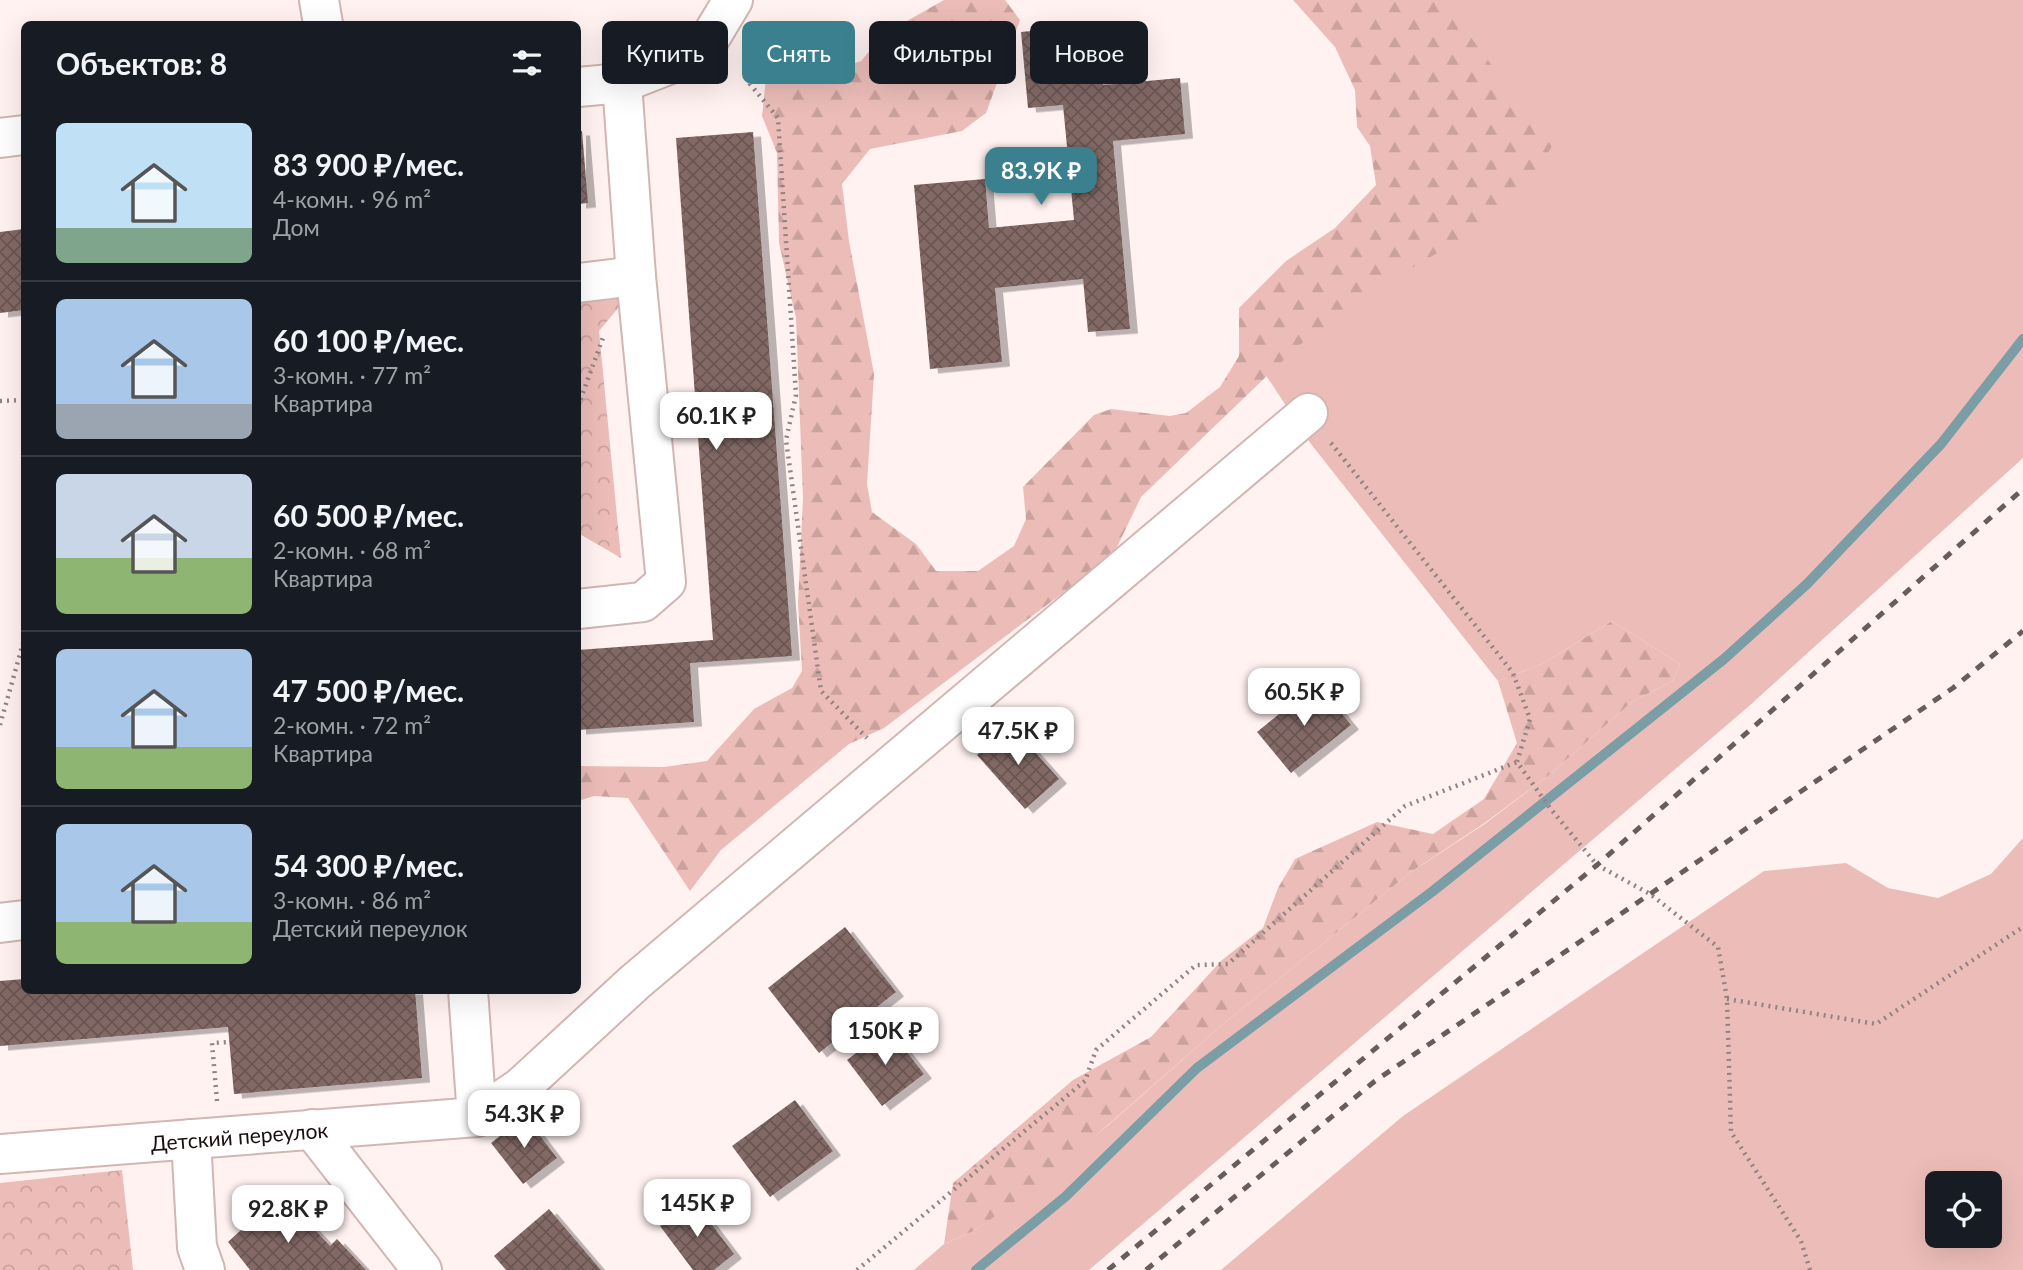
<!DOCTYPE html>
<html lang="ru">
<meta charset="utf-8">
<style>
:root{--surface:#171b24;--page:#20242c;--text:#f1f3f6;--muted:#9ea1a6;--line:#363941;--accent:#3b808e}
body{margin:0;font-family:Lato,sans-serif;background:var(--page);color:var(--text);height:100vh;display:flex;flex-direction:column;font-size:26px;white-space:nowrap}
*{box-sizing:border-box;margin:0}
p{font-size:23px;color:var(--muted)}
.icon{flex:none;width:38px;height:38px;fill:none;stroke:currentColor;stroke-width:2;stroke-linecap:round;stroke-linejoin:round}
.map{position:relative;flex:1;overflow:hidden}
.details{position:absolute;left:21px;top:21px;width:560px;height:973px;display:flex;flex-direction:column;background:var(--surface);border-radius:10px;box-shadow:0 7px 28px #0002}
.details>*{flex:none}
.guide{position:absolute;left:602px;top:21px;width:665px;height:63px;display:flex;gap:14px}
.buttons{position:absolute;left:1925px;top:1171px;display:grid;gap:14px}
.buttons a{display:grid;place-items:center;width:77px;height:77px;border-radius:10px;background:var(--surface);box-shadow:0 7px 28px #0002;font-size:35px}
.price{position:absolute;translate:-50% -60px;padding:0 16px;border-radius:14px;background:#fff;color:#222;font-size:23px;line-height:46px;filter:drop-shadow(0 2px 4px #0008)}
.price::after{content:'';position:absolute;left:50%;top:42px;width:21px;height:16px;margin-left:-10px;background:inherit;clip-path:polygon(0 0,100% 0,50% 100%)}
.price.selected{background:var(--accent);color:#fff}
ul{padding:0;list-style:none}
li{display:flex;align-items:center;gap:21px;height:175px;padding:0 35px}
li+li{border-top:2px solid var(--line)}
li span{display:grid;place-items:center;flex:none;width:196px;height:140px;border-radius:10px;color:#555}
li>.icon{margin-inline-start:auto}
span .icon{width:84px;height:84px;fill:#fffc;stroke-width:1}
li b{font-size:30px}
h2{display:flex;justify-content:space-between;align-items:center;height:84px;padding:0 35px;font-size:30px}
.pill{padding:0 24px;border-radius:10px;background:var(--surface);box-shadow:0 7px 28px #0002;font-size:24px;line-height:63px}
.pill.selected{background:var(--accent);color:#fff}
.map>svg:first-child{display:block}
.green{fill:#ecbdb8;fill-rule:evenodd}
.forest{fill:url(#forest-firs)}
.park{fill:url(#park-crowns)}
.lines{fill:none;stroke-linecap:round;stroke-linejoin:round}
.stream{stroke:#7b9ea6;stroke-width:10}
.building{fill:url(#building-cross-hatch);filter:url(#shadow)}
.minor-casing{stroke:#d2b6b3;stroke-width:42}
.path{stroke:#908483;stroke-width:4.5;stroke-dasharray:2 5;stroke-linecap:butt}
.minor{stroke:#fff;stroke-width:38}
.rail{stroke:#685d5c;stroke-width:5;stroke-dasharray:9 9;stroke-linecap:butt}
.labels{text-anchor:middle;dominant-baseline:central;stroke-width:6;stroke-linejoin:round;paint-order:stroke}
.street-label{font-size:21px;fill:#190f0e;stroke:#fff}
</style>
<div class="map">
<svg width="2023" height="1270" viewBox="0 0 2023 1270">
<defs>
<pattern id="forest-firs" width="22" height="20" patternUnits="userSpaceOnUse" patternTransform="scale(1.75)"><rect width="22" height="20" fill="#ecbdb8"/><path d="M5 1l3.5 6h-7zM16 11l3.5 6h-7z" fill="#caa19d"/></pattern>
<pattern id="park-crowns" width="20" height="18" patternUnits="userSpaceOnUse" patternTransform="scale(1.75)"><rect width="20" height="18" fill="#ecbdb8"/><path d="M2 6a3 3 0 1 1 6 0M12 15a3 3 0 1 1 6 0" fill="none" stroke="#caa19d"/></pattern>
<pattern id="building-cross-hatch" width="8" height="8" patternUnits="userSpaceOnUse" patternTransform="scale(1.75)"><rect width="8" height="8" fill="#836966"/><path d="M0 0l8 8M0 8l8-8" fill="none" stroke="#6a5552"/></pattern>
<filter id="shadow"><feDropShadow dx="8" dy="4.5" stdDeviation="0" flood-color="#0004"/></filter>
</defs>
<rect width="100%" height="100%" fill="#fff2f1"/>
<g class="green">
<polygon points="1339,0 2023,0 2023,458 1748,707 1089,1270 914,1270 944,1244 976,1230 1106,1127 1222,1025 1411,872 1486,823 1549,775 1633,701 1673,681 1680,664 1612,621 1542,664 1498,681 1311,444 1239,334 1480,146"/>
<path d="M 2023,838 L 2023,1270 L 1221,1270 L 1403,1116 L 1764,871 L 1846,863 L 1888,888 L 1938,898 L 1991,874 ZM 1990,1183 L 1990,1236 L 1937,1236 L 1937,1183 Z"/>
</g>
<g class="forest">
<polygon points="944,0 1005,0 1020,20 986,113 962,131 870,149 842,184 849,241 874,374 867,484 872,512 916,544 936,571 978,571 1014,546 1026,519 1023,487 1094,415 1111,409 1170,416 1186,413 1220,387 1239,356 1239,308 1286,261 1335,228 1376,185 1370,146 1357,127 1355,90 1335,47 1293,0 1440,0 1455,16 1552,146 1530,184 1470,234 1396,277 1298,346 1141,497 1117,547 1092,571 884,728 849,744 721,850 690,891 628,798 594,796 578,801 578,766 664,767 707,761 754,709 792,688 802,671 798,603 803,498 796,318 779,243 777,153 762,116 766,78 810,72 821,75 861,61 884,34"/>
<polygon points="1612,621 1680,664 1673,681 1633,701 1549,775 1486,822 1411,872 1222,1025 1053,1173 976,1230 944,1244 953,1183 1073,1080 1151,1037 1222,960 1263,928 1278,888 1295,859 1377,822 1433,834 1484,799 1517,743 1498,681 1542,664"/>
</g>
<g class="park">
<polygon points="623,292 624,301 599,331 621,558 578,533 578,298"/>
<polygon points="122,1170 133,1270 0,1270 0,1183"/>
</g>
<g class="lines">
<polyline class="stream" points="976,1270 1065,1197 1197,1068 1433,891 1724,659 1807,584 1941,444 2023,339"/>
</g>
<g class="building">
<polygon points="1074,27 1074,31 1098,29 1103,85 1180,78 1185,134 1113,141 1130,329 1088,332 1083,279 995,288 1002,362 930,369 914,185 985,179 989,228 1074,220 1063,105 1028,108 1021,32"/>
<polygon points="578,131 582,131 588,203 578,204"/>
<polygon points="753,132 792,656 690,663 694,722 578,730 578,650 713,640 676,138"/>
<polygon points="24,229 24,310 0,313 0,232"/>
<polygon points="1317,683 1351,725 1291,773 1257,732"/>
<polygon points="1011,725 1059,779 1025,809 977,755"/>
<polygon points="845,927 896,992 819,1053 768,988"/>
<polygon points="24,979 24,990 415,990 422,1078 234,1094 228,1027 0,1046 0,981"/>
<polygon points="888,1028 924,1074 882,1106 847,1060"/>
<polygon points="795,1100 833,1151 770,1197 732,1146"/>
<polygon points="525,1116 557,1158 523,1184 491,1143"/>
<polygon points="276,1198 300,1224 305,1219 330,1246 337,1239 366,1270 250,1270 228,1242"/>
<polygon points="694,1201 734,1254 714,1270 693,1270 660,1226"/>
<polygon points="549,1209 601,1270 506,1270 494,1256"/>
</g>
<g class="lines">
<defs>
<g id="minor">
<polyline points="319,0 323,24"/>
<polyline points="578,87 622,83 668,65 709,40 733,0"/>
<polyline points="0,138 24,135"/>
<polyline points="578,283 636,276"/>
<polyline points="578,609 643,602 666,582 636,276 622,83"/>
<polyline points="0,923 24,920"/>
<polyline points="468,990 477,1117"/>
<polyline points="312,1129 422,1270"/>
<polyline points="191,1139 197,1247 205,1270"/>
<path id="s1" d="M 0,1154 L 477,1117 L 521,1087 L 635,982 L 1308,413"/>
</g>
</defs>
<use href="#minor" class="minor-casing"/>
<g class="path">
<polyline points="744,56 750,84 778,118 796,395 786,440 821,691 867,738"/>
<polyline points="0,401 24,400"/>
<polyline points="578,406 604,335"/>
<polyline points="1331,443 1513,673 1530,719 1517,762 1550,808 1597,865 1650,894 1718,947 1727,999 1731,1132 1801,1241 1810,1270"/>
<polyline points="0,725 24,640"/>
<polyline points="1727,999 1876,1024 2023,927"/>
<polyline points="217,1101 212,1043 230,1042"/>
<polyline points="857,1270 1085,1081 1096,1050 1196,965 1228,964 1405,806 1517,762"/>
</g>
<use href="#minor" class="minor"/>
<g class="rail">
<polyline points="1108,1270 1597,865 2023,489"/>
<polyline points="1146,1270 1375,1081 1953,688 2023,631"/>
</g>
</g>
<g class="labels">
<g class="street-label">
<text stroke="none"><textPath href="#s1" startOffset="240">Детский переулок</textPath></text>
</g>
</g>
</svg>
<div class="buttons">
<a><svg class="icon" aria-label="locate" viewBox="0 0 24 24"><circle cx="12" cy="12" r="6"/><path d="M12 2v4M12 18v4M2 12h4M18 12h4"/></svg></a>
</div>
<b class="price selected" style="left:1041px;top:207px">83.9K ₽</b>
<b class="price" style="left:716px;top:452px">60.1K ₽</b>
<b class="price" style="left:1304px;top:728px">60.5K ₽</b>
<b class="price" style="left:1018px;top:767px">47.5K ₽</b>
<b class="price" style="left:885px;top:1067px">150K ₽</b>
<b class="price" style="left:524px;top:1150px">54.3K ₽</b>
<b class="price" style="left:697px;top:1239px">145K ₽</b>
<b class="price" style="left:288px;top:1245px">92.8K ₽</b>
<div class="guide">
<a class="pill">Купить</a>
<a class="pill selected">Снять</a>
<a class="pill">Фильтры</a>
<a class="pill">Новое</a>
</div>
<section class="details">
<h2>Объектов: 8<svg class="icon" aria-label="filters" viewBox="0 0 24 24"><path d="M4 7h16M4 17h16"/><circle cx="9" cy="7" r="2"/><circle cx="15" cy="17" r="2"/></svg></h2>
<ul>
<li><span style="background:linear-gradient(#bfe0f5 75%,#7fa58c 0)"><svg class="icon" aria-label="home" viewBox="0 0 24 24"><path d="M3 11l9-7 9 7M6 9v11h12V9"/></svg></span><div><b>83 900 ₽/мес.</b><p>4-комн. · 96 m²</p><p>Дом</p></div></li>
<li><span style="background:linear-gradient(#a9c7e8 75%,#9aa5b1 0)"><svg class="icon" aria-label="home" viewBox="0 0 24 24"><path d="M3 11l9-7 9 7M6 9v11h12V9"/></svg></span><div><b>60 100 ₽/мес.</b><p>3-комн. · 77 m²</p><p>Квартира</p></div></li>
<li><span style="background:linear-gradient(#c9d6e8 60%,#8fb573 0)"><svg class="icon" aria-label="home" viewBox="0 0 24 24"><path d="M3 11l9-7 9 7M6 9v11h12V9"/></svg></span><div><b>60 500 ₽/мес.</b><p>2-комн. · 68 m²</p><p>Квартира</p></div></li>
<li><span style="background:linear-gradient(#a9c7e8 70%,#8fb573 0)"><svg class="icon" aria-label="home" viewBox="0 0 24 24"><path d="M3 11l9-7 9 7M6 9v11h12V9"/></svg></span><div><b>47 500 ₽/мес.</b><p>2-комн. · 72 m²</p><p>Квартира</p></div></li>
<li><span style="background:linear-gradient(#a9c7e8 70%,#8fb573 0)"><svg class="icon" aria-label="home" viewBox="0 0 24 24"><path d="M3 11l9-7 9 7M6 9v11h12V9"/></svg></span><div><b>54 300 ₽/мес.</b><p>3-комн. · 86 m²</p><p>Детский переулок</p></div></li>
</ul>
</section>
</div>
